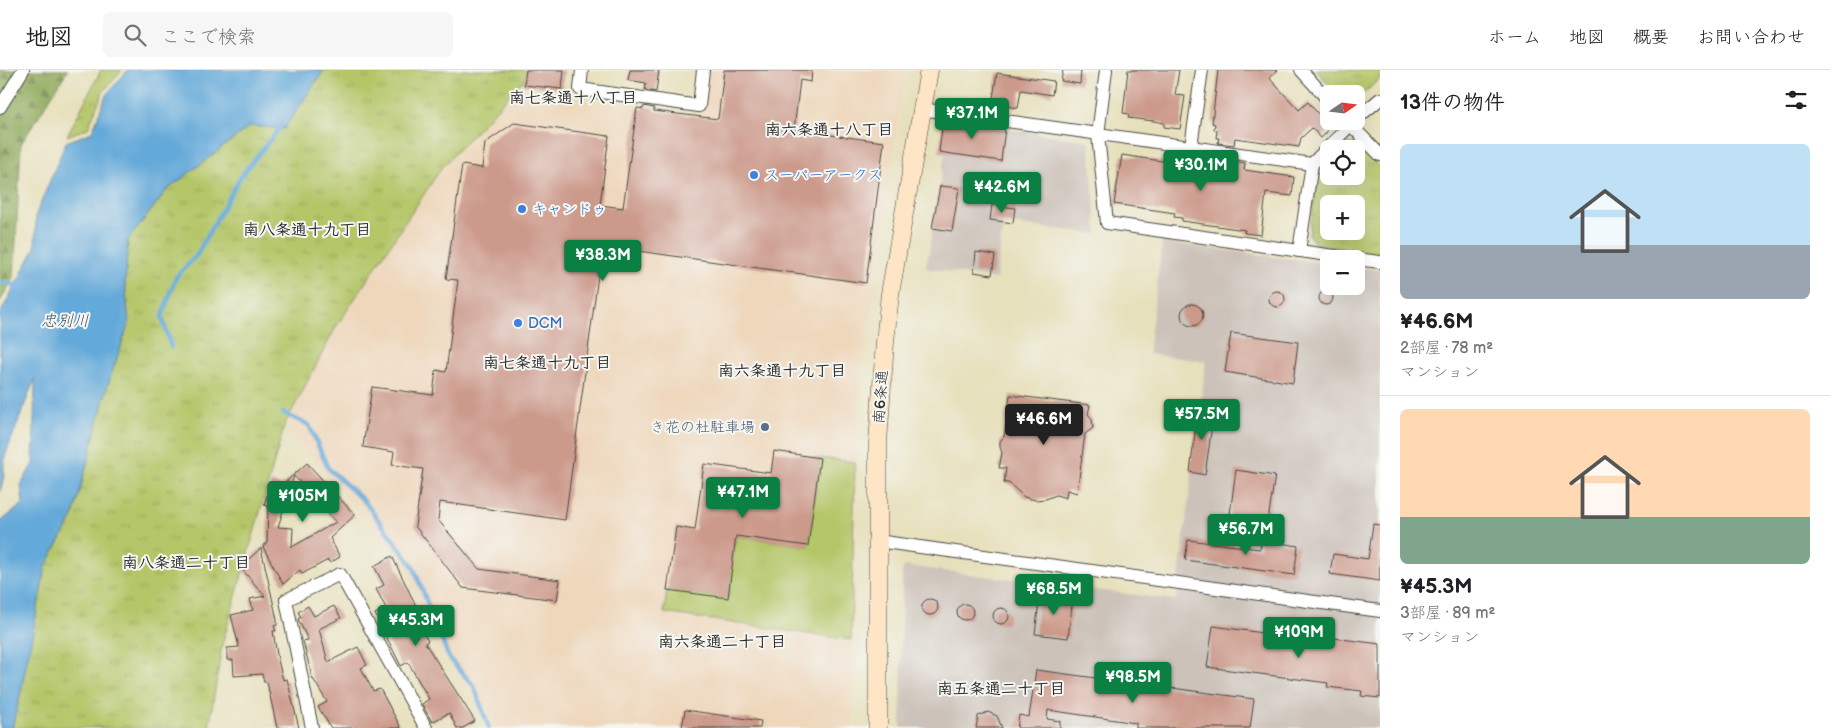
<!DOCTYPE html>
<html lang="ja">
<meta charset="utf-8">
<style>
:root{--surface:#fff;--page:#f6f6f6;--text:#202124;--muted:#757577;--line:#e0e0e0;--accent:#0b8043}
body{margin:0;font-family:"Balsamiq Sans","Klee One",sans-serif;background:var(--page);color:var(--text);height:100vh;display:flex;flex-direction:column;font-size:19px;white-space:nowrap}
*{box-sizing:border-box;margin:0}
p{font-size:16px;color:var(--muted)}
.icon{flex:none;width:28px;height:28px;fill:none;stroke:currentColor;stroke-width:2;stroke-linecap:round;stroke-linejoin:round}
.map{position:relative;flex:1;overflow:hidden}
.panel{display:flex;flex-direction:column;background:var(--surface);width:450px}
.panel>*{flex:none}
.needle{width:32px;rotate:76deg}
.buttons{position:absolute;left:1320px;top:15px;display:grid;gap:10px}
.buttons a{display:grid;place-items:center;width:45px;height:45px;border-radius:8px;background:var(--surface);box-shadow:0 5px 20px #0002;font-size:25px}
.price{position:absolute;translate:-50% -42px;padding:0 11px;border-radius:5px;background:var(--accent);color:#fff;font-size:16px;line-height:32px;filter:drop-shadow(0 1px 2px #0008)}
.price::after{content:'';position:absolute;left:50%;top:30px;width:15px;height:11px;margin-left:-8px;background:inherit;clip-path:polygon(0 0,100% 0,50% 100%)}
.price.active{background:#222;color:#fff}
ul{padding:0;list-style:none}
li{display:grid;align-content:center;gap:10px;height:265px;padding:0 20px}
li+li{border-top:1px solid var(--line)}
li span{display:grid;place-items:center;height:155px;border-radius:8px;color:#555}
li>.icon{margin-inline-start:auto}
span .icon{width:90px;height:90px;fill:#fffc;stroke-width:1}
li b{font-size:21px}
h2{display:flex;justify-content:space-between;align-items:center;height:60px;padding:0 20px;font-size:21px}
header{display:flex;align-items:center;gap:30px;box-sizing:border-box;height:70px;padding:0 25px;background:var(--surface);border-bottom:1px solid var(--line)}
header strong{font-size:24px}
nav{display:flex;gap:28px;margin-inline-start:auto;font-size:18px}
.search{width:350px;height:45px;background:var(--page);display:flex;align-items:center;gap:12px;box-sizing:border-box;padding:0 18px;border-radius:8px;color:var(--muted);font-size:19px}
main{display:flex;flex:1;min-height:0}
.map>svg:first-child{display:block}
.built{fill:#eed7bb}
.industrial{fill:#ccc2b9}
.grass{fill:url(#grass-tufts);stroke:#70784a;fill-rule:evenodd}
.forest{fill:url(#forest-firs);stroke:#5e6b44}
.garden{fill:#b5c669;stroke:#70784a}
.water{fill:#64a9d9;stroke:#486a82}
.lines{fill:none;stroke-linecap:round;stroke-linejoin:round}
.stream{stroke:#64a9d9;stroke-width:4.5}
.building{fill:#cc9a8b;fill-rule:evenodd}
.street-casing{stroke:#474641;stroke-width:14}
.secondary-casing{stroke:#474641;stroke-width:19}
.street{stroke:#fff;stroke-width:12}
.secondary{stroke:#fde5c5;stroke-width:18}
.shop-dot{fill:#3f7fe0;stroke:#f6f6f2;stroke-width:2}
.service-dot{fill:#5c6f8a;stroke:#f6f6f2;stroke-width:2}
.labels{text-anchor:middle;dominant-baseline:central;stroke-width:4;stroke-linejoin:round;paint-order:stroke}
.shop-label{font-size:15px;fill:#366cbe;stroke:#f6f6f2;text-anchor:start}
.street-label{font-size:15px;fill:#2b2b2b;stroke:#f6f6f2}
.service-label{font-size:15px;fill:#4e5e75;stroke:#f6f6f2;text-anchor:end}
.neighbourhood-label{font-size:16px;font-weight:bold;fill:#2b2b2b;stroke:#f6f6f2}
.water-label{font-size:16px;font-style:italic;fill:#3f5768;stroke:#f6f6f2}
</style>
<header>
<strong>地図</strong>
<div class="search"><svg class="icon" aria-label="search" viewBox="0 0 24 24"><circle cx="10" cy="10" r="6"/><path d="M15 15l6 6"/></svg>ここで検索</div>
<nav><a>ホーム</a><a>地図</a><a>概要</a><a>お問い合わせ</a></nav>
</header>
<main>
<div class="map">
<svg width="1380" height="658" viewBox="0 0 1380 658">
<defs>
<pattern id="grass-tufts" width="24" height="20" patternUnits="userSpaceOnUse" patternTransform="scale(1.25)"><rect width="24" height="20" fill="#b5c669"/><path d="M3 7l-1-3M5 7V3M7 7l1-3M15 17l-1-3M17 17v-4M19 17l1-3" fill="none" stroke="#9caa5b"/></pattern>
<pattern id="forest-firs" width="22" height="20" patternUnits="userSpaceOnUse" patternTransform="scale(1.25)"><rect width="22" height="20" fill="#90ab5d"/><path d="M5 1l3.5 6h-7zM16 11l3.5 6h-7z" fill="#768b4d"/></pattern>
</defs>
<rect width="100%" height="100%" fill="#f6f6f2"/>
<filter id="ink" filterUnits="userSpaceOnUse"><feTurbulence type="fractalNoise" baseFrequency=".02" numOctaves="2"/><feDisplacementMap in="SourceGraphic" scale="10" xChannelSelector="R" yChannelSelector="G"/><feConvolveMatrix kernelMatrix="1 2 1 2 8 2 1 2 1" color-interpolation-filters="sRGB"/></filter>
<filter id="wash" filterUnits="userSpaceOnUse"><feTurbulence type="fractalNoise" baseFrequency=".0096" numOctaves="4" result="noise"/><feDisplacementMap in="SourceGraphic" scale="20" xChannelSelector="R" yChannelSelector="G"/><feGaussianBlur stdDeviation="1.12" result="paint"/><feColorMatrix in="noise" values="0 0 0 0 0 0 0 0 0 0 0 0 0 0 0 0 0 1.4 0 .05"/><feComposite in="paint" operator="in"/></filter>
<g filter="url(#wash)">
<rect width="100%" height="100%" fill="#e7e0bc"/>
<polygon class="built" points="698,0 905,0 857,340 853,658 494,658 487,637 435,576 407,497 328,407 285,354 336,257 442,97 511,22 694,45"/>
<g class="industrial">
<polygon points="950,51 1089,71 1097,164 1003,153 996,209 926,198"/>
<polygon points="1162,172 1329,194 1329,216 1356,216 1356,197 1380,200 1380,658 901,658 902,500 905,496 1176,530 1206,291 1148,284"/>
</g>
<g class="grass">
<polygon points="101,0 122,0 103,22 88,58 67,66"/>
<polygon points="324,0 533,0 442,97 336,257 285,354 222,575 209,658 12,658 20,626 46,495 73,447 107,317 129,253 125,213 128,170 168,119 250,56 284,59"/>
<polygon points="1316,0 1380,0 1380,9 1356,30 1356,24 1337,24"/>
<path d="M 1358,73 L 1380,97 L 1380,184 L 1315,174 L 1309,165 L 1319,99 L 1329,91 L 1329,106 L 1356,106 L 1356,79 L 1341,79 L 1346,74 ZM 1329,134 L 1356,134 L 1356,161 L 1329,161 Z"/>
</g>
<polygon class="forest" points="0,0 68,0 21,74 14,208 0,231"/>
<polygon class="garden" points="820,388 855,392 851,570 664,543 667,520 728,528 736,466 808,476"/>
<polygon class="water" points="128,0 324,0 284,59 250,56 167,120 128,170 125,213 129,253 107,317 73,447 46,496 20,626 12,658 0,658 0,452 23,434 21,415 33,393 35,308 4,389 4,406 0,422 0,244 35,178 36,144 66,72 92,62 106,25"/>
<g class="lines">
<g class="stream">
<polyline points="0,212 20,216"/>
<polyline points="171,277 162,247 176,207 196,186 241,106 282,55"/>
<polyline points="283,343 309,355 328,398 364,431 413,496 449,588 474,616 489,658"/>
</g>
</g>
<g id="blocks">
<g class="building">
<polygon points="526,0 564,0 562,19 524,15"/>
<polygon points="630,0 659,0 656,22 645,20 646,13 628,10"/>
<polygon points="724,0 812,0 811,12 800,10 794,60 884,72 866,213 602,176 565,450 440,432 438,450 479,499 560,510 557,530 463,518 415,456 423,399 392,395 394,382 363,377 372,317 433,325 436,300 446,302 458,210 446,209 462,95 482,98 485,73 514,53 609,66 600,135 623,138 637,38 643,39 644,36 654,38 654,41 718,49"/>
<polygon points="1063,0 1081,0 1080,14 1061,11"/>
<polygon points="1128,0 1179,0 1175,25 1185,26 1180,59 1164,57 1164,53 1154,51 1128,48 1129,44 1123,43"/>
<polygon points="1218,0 1278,0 1270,7 1271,10 1299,40 1308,32 1327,54 1327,62 1321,68 1312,58 1301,68 1299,77 1235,68 1234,75 1218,73 1219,68 1216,68 1217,60 1214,59 1215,54 1212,53"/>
<polygon points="997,3 1054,11 1052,25 1021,20 1018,38 992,34"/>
<polygon points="943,50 1005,59 1001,91 939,82"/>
<polygon points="1122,85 1214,99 1216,89 1245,93 1244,100 1294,107 1292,126 1266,123 1261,165 1244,163 1245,160 1182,151 1182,148 1174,147 1175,143 1114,134"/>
<polygon points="940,116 959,118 952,161 932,158"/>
<polygon points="992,135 1015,138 1013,153 990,150"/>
<polygon points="976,182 995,185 992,205 974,202"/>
<circle cx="1277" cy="229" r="8"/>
<circle cx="1326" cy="228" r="7"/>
<circle cx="1192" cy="245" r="11"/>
<polygon points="1231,263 1298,272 1293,313 1225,302"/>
<polygon points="1010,325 1090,335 1088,344 1092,349 1093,358 1085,364 1077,423 1067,420 1066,428 1056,425 1046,429 1035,430 1024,427 1009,413 1004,413 1006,398 999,398 1002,383 1000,377 1000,371 1004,367"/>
<polygon points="1198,339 1214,341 1205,405 1190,402"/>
<polygon points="774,381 820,388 808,476 736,466 728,528 667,520 676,457 695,460 704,394 771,403"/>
<path d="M 307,393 L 355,445 L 330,468 L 340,487 L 330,493 L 328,490 L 302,504 L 300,500 L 283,514 L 263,477 L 267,472 L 268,436 L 264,435 L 271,412 L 281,416 ZM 294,406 L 336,452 L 292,477 L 293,458 L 278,457 Z"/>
<polygon points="1236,400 1275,406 1267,456 1229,451"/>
<polygon points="1373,454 1380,455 1380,511 1330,504 1333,484 1368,489"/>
<polygon points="1188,470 1260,479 1262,470 1298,476 1294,505 1185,490"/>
<polygon points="261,478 277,550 277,555 274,556 276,561 273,561 278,590 283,610 287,609 299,658 277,658 267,612 264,612 262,604 234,606 233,590 227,590 227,578 239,577 231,545 253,540 250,529 265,526 240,497"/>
<polygon points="392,486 418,540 412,543 428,571 425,573 475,651 463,658 457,658 449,643 432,652 422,634 429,629 408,592 401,596 375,544 386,538 376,519 384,515 374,496"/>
<polygon points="1040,524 1073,528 1068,568 1035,564"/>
<circle cx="930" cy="537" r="8"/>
<circle cx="965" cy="542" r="8"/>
<polygon points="308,536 314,546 334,536 341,548 319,559 328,592 358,577 367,595 361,598 373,621 380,619 401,658 331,658 318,637 327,632 312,607 303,571 308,570 298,549 301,547 298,542"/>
<circle cx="1001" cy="546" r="8"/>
<polygon points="1213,556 1334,573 1334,568 1380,574 1380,628 1361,626 1362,621 1327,617 1328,613 1207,597"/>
<polygon points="1036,600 1254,629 1250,658 1136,658 1136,653 1048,640 1047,649 1060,651 1060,658 1017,658 1019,645 1029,647"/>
<polygon points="685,640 761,651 760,658 682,658"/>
<polygon points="988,642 997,646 1002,658 976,658 978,646"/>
</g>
</g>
</g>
<g filter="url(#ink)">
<use href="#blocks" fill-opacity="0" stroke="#474641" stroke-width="1"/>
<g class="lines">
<defs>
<g id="street">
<polyline points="582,0 580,19 699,36 703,0"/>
<polyline points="1106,0 1098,65 1107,153 1355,189"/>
<polyline points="1301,0 1329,31"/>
<polyline points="0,37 23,0"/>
<polyline points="921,39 1312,94"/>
<polyline points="1356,49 1380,29"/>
<polyline points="1347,51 1380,85"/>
<polyline points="1191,76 1202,0"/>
<polyline points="1299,181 1312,94 1354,51"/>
<polyline points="1356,189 1380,192"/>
<polyline points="877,471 1380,541"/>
<polyline points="312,658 286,530 340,504 426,658"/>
</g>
<polyline id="secondary" points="878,658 878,373 885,272 890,224 929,0"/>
</defs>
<use href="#street" class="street-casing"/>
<use href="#secondary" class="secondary-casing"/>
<use href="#street" class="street"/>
<use href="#secondary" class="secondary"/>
</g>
</g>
<g class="shop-dot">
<circle cx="754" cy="105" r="5"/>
<circle cx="522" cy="139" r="5"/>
<circle cx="518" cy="253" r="5"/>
</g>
<circle class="service-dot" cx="765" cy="357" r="5"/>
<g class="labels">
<g class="shop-label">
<text x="764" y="105">スーパーアークス</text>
<text x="532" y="139">キャンドゥ</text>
<text x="528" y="253">DCM</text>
</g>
<g class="street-label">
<text transform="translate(881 327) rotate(-86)">南6条通</text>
</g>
<g class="service-label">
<text x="755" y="357">き花の杜駐車場</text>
</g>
<g class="neighbourhood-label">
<text x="573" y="28">南七条通十八丁目</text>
<text x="829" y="60">南六条通十八丁目</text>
<text x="307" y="160">南八条通十九丁目</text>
<text x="547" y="293">南七条通十九丁目</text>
<text x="782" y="301">南六条通十九丁目</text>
<text x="186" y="493">南八条通二十丁目</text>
<text x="722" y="572">南六条通二十丁目</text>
<text x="1001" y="619">南五条通二十丁目</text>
</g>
<g class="water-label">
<text x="65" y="251">忠別川</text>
</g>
</g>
</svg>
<div class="buttons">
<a><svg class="needle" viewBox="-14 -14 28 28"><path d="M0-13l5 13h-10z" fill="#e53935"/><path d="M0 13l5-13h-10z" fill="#757577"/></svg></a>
<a><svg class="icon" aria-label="locate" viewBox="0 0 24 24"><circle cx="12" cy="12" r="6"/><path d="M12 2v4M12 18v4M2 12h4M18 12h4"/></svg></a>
<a>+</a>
<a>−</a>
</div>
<b class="price" style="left:972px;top:70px">¥37.1M</b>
<b class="price" style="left:1201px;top:122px">¥30.1M</b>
<b class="price" style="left:1002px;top:144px">¥42.6M</b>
<b class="price" style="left:603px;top:212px">¥38.3M</b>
<b class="price" style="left:1202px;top:371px">¥57.5M</b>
<b class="price active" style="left:1044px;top:376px">¥46.6M</b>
<b class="price" style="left:743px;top:449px">¥47.1M</b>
<b class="price" style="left:303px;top:453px">¥105M</b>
<b class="price" style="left:1246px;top:486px">¥56.7M</b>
<b class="price" style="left:1054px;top:546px">¥68.5M</b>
<b class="price" style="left:416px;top:577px">¥45.3M</b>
<b class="price" style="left:1299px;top:589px">¥109M</b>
<b class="price" style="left:1133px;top:634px">¥98.5M</b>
</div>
<section class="panel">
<h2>13件の物件<svg class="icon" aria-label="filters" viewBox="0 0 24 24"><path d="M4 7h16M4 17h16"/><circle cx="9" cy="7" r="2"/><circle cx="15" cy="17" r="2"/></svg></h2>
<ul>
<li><span style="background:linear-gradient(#bfe0f5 65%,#9aa5b1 0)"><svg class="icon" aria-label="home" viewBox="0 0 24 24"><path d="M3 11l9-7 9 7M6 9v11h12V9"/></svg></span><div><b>¥46.6M</b><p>2部屋 · 78 m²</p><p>マンション</p></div></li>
<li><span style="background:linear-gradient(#ffd9b3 70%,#7fa58c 0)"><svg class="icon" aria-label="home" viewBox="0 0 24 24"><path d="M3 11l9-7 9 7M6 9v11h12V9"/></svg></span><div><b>¥45.3M</b><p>3部屋 · 89 m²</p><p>マンション</p></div></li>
</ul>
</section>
</main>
